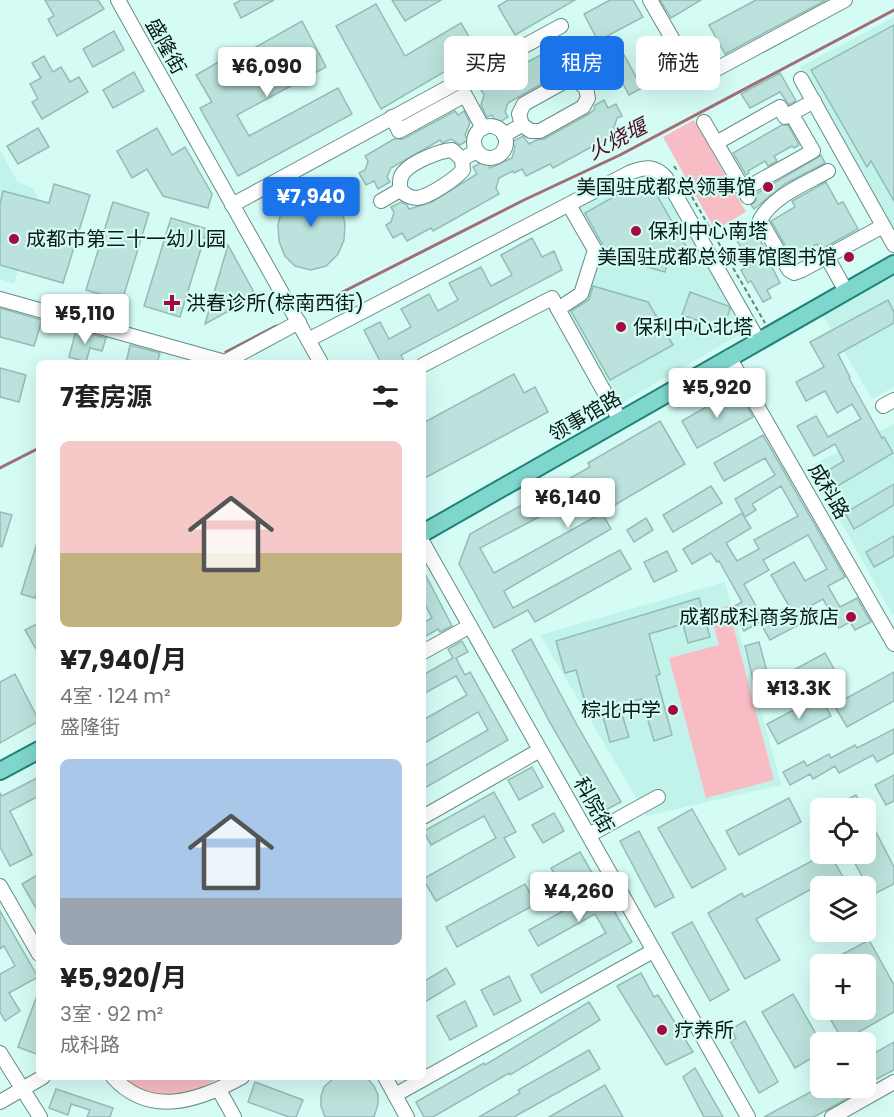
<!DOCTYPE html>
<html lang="zh">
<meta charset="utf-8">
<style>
:root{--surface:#fff;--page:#f6f6f6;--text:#222;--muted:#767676;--accent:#1a73e8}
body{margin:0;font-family:Poppins,"Noto Sans SC",sans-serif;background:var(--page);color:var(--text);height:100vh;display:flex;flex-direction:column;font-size:22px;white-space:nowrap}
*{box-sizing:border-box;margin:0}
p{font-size:20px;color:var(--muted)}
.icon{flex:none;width:33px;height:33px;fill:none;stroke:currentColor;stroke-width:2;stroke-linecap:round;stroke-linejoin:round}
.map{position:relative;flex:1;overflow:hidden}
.sheet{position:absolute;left:36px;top:360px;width:390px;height:720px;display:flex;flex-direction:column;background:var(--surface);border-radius:9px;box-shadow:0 6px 24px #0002}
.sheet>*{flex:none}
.banner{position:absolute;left:444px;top:36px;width:360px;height:54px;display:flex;gap:12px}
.buttons{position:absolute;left:810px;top:798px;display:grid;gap:12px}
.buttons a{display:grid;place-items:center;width:66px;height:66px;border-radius:9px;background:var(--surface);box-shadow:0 6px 24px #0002;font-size:30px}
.price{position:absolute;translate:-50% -51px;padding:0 14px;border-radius:6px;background:#fff;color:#222;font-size:20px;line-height:39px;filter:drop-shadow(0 2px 3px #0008)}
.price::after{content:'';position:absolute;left:50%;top:36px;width:18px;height:14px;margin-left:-9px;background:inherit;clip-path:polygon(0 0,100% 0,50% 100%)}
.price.current{background:var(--accent);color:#fff}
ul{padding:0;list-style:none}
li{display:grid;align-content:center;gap:12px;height:318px;padding:0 24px}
li span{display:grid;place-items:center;height:186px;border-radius:9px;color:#555}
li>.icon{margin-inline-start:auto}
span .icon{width:108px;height:108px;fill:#fffc;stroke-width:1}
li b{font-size:26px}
h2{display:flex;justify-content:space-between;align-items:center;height:72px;padding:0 24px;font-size:26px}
.tag{padding:0 21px;border-radius:9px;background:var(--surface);box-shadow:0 6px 24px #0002;font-size:21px;line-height:54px}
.tag.current{background:var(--accent);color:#fff}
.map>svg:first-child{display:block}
.built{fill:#c1f3eb}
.green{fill:#f8bdc4}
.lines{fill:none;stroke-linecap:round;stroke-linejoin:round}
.stream{stroke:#a16e75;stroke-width:3}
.building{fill:#bbe2dc;stroke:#95bbb5;stroke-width:1.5;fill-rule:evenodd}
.minor-casing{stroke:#678c86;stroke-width:16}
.major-casing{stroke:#1f8277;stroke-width:20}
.path{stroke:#67827d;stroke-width:2;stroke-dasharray:4.5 3;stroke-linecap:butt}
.minor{stroke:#fff;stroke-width:14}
.major{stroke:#7fd6cd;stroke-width:16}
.poi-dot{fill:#a50b40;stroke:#d4fcf5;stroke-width:2}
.labels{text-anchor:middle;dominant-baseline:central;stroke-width:4.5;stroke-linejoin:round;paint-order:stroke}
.street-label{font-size:20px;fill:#0a1916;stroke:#d4fcf5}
.poi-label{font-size:20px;fill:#0a1916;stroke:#d4fcf5;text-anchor:start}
.water-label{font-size:21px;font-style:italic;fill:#540e21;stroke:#d4fcf5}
</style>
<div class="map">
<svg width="894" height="1117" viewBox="0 0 894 1117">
<rect width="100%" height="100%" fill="#d4fcf5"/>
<g class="built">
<polygon points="894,17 894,233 800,67"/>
<polygon points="0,150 18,182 34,189 38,199 14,284 0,279"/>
<polygon points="644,172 657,176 744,322 739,335 618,405 564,310 600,252 579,207"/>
<polygon points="894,276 894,387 872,399 823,316"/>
<polygon points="894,424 894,613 892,614 810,466"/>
<polygon points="725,582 782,786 776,786 647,816 540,635"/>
</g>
<g class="green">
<polygon points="694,120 746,212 715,230 663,137"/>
<polygon points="728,606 774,780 706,798 669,658 719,645 710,611"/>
<polygon points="122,1077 220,1077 196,1091 153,1097 124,1080"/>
</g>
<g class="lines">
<g class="stream">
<polyline points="319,304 524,200 620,155 894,10"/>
<polyline points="226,352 276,326"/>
<polyline points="0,468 39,448"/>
</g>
</g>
<g class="building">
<polygon points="45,0 98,0 104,9 57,36 48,19 54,16"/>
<polygon points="241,0 274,0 241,18 234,4"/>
<polygon points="392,0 441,0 405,21"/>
<polygon points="508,0 575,0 515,35 498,6"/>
<polygon points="610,0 633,0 643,17 598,41 584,14"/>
<polygon points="660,0 701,0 671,18"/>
<polygon points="756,0 826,0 725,54 709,25"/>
<polygon points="376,4 405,56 461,23 478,52 381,109 336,26"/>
<polygon points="302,21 326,67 237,115 249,136 338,88 352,114 238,176 200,108 212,102 196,75 239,50 242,55"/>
<polygon points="894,25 894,201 871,161 867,167 811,70"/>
<polygon points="114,31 124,50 93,67 83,49"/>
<polygon points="571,39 576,48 584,43 590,54 585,57 583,68 585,72 582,74 571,70 565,71 520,96 508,103 505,112 508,117 497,124 492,115 487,117 481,105 484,95 481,90 502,78 501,76"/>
<polygon points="623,53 642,88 629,95 610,61"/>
<polygon points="44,56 53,72 61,67 70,82 79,77 88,92 42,119 32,102 38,99 30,84 41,78 32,63"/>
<polygon points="134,72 144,91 113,108 103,90"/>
<polygon points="780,73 796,101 789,105 780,92 750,108 741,94"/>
<polygon points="604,100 608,108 616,104 622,116 617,118 614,128 617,133 553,168 550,164 526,176 522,169 514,173 513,171 499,178 496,188 499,194 433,231 431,228 407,241 402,233 393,238 386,225 391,222 394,212 391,207 401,202 407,205 409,209 432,202 477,174 473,167 485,160 490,168 512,158 515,147 512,142 523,136 529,144 536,140 544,139 587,115 594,110 595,105"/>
<polygon points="455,111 458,115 464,111 470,123 465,135 468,140 460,145 451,139 442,143 440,140 391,168 387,177 390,182 378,189 374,181 366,185 359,173 365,170 368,161 365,156 394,139 403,139"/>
<polygon points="782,125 788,125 799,145 794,148 792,146 774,156 777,161 768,166 765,161 748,171 749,173 746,175 733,153"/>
<polygon points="38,128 49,147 18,164 7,146"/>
<polygon points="157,128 172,155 185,147 212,194 208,208 163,196 147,169 132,178 117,151"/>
<polygon points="821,155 825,163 785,184 754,209 751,205 756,201 756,194"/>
<polygon points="647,178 687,248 669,258 665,272 609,256 585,213"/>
<polygon points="826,182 838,204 843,202 858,229 820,250 817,244 792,257 771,221 795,207 792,201"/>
<polygon points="54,184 90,195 63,283 0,265 0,204 3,191 49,203"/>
<polygon points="308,184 316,185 331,193 341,207 345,224 344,240 338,254 326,266 311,270 295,266 285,256 279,241 278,225 282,208 286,200 299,188"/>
<polygon points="113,202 149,213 122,301 86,290"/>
<polygon points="171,218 207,229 180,317 144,306"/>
<polygon points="751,223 774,266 772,267 780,283 767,290 771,298 763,302 751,281 748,283 741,270 750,265 733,233"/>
<polygon points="532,238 542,257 554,251 562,270 401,355 405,363 381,363 364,330 380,322 389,339 411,327 401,309 429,294 438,311 458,300 449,283 481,267 491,286 512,275 501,255"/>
<polygon points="228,245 256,296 205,324"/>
<polygon points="593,286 648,302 673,345 610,380 571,311 589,300"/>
<polygon points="690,292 728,306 730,309 723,329 682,315"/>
<polygon points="888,300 894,312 894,323 838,354 850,377 849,378 882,438 884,437 893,453 831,490 822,474 844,461 835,444 814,456 797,426 816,416 828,437 861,419 852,404 837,413 825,391 806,401 796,382 824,367 810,342"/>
<polygon points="0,308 42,320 34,346 0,337"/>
<polygon points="76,330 106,338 102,351 90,348 86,362 69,357"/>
<polygon points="130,345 160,353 157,363 126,363"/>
<polygon points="0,368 26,375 19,402 0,397"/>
<polygon points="514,374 524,393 535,387 548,412 423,479 423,423"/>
<polygon points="737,389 753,417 697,448 682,421"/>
<polygon points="660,421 685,464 613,506 600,485 480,548 494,573 602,513 611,529 504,591 513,608 620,550 631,569 535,622 528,610 494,628 459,564 470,534 590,467 588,463"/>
<path d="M 763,435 L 845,577 L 828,586 L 840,607 L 857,598 L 871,622 L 855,630 L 850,622 L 839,628 L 823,599 L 801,611 L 806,621 L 770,640 L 760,622 L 744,631 L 731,608 L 742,602 L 719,561 L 717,562 L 711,553 L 692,564 L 683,549 L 742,513 L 751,528 L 726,543 L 737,561 L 759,549 L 754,540 L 798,516 L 781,486 L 752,504 L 756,510 L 745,517 L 735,499 L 775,475 L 765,458 L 724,481 L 714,463 ZM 808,535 L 827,569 L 805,581 L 794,562 L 771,575 L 789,606 L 763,619 L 744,584 L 769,570 L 763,560 Z"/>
<polygon points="894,484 894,505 854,529 845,513"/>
<polygon points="711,486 722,503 673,532 663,515"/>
<polygon points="0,512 12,515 2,547 0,546"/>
<polygon points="646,518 653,530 634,542 627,530"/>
<polygon points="894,536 894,556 874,567 866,552"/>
<polygon points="37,543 39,543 39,585 35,598 21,594"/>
<polygon points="667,551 677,571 654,582 644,562"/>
<polygon points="423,570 452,626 440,632 438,629 423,638 423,623 432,618 423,601"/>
<polygon points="699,598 710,637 688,643 683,624 649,634 660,674 656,676 672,735 654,741 642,699 619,705 629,737 610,742 600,706 587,709 576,670 565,673 556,641"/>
<polygon points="39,623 39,654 25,630"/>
<polygon points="531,639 577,725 621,802 602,812 549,721 512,650"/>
<polygon points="462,641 468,652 456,658 465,675 470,672 508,740 423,789 423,767 488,730 478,712 423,744 423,720 467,695 456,676 423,694 423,675 453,658 448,649"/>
<polygon points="759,642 770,683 825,653 834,669 767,704 753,680 745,646"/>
<polygon points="894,672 894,701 847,727 834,705"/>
<polygon points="15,674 39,721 0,743 0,682"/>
<polygon points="820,696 831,716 778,744 767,724"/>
<polygon points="894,729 894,753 877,762 873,755 839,773 835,766 813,779 810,774 790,785 783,772 804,761 807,766 829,754 831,758 855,745 857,748"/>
<polygon points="532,767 543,787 519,800 508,780"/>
<polygon points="894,775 894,801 886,805 875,785"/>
<polygon points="39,777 39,796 10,811 32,855 10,866 0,847 0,793 2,796"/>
<polygon points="494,792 516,832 504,838 515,857 436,901 423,879 496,838 484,816 431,845 424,831"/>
<polygon points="856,795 863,808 831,808"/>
<polygon points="789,798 801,822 739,855 726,831"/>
<polygon points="692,809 726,869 692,888 658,828"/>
<polygon points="554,813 564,831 543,843 532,825"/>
<polygon points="866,813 894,867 894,884 872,895 850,854 866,854"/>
<polygon points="639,831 674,897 655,907 620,841"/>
<polygon points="580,852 632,942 541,993 531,975 606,933 595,914 538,946 529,930 572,906 551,868"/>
<polygon points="825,854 830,854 848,886 820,886 819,885 756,919 780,960 745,979 708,913 742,893 744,897"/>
<polygon points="39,874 39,913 22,884"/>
<polygon points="525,884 536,904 457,947 446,927"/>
<polygon points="0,911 38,977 9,993 20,1011 5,1021 0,1012 0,974 15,966 4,946 0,949"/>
<polygon points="692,922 729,990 710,1001 672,933"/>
<polygon points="869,940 894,985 894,1012 843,1041 831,1020 850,1010 866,1010 866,964 846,964 841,955"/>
<polygon points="446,968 455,984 423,1003 423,982"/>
<polygon points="641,973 654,997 658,995 693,1052 666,1065 617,986"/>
<polygon points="509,976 521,1001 494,1015 481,990"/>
<polygon points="38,993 39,993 39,1055 18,1047"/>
<polygon points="793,994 820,1041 820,1053 795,1068 762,1012"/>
<polygon points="465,1001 477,1026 450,1040 437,1016"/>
<polygon points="589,1002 600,1020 510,1075 509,1073 433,1117 424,1117 416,1102 484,1063 485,1065"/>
<polygon points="745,1021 778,1082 759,1093 731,1042 736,1038 731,1029"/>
<polygon points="894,1042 894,1070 873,1081 866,1067 866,1058"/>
<polygon points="589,1050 600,1069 514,1117 479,1117 520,1093 518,1090"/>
<polygon points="695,1068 723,1117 704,1117 683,1077"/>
<polygon points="335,1077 367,1078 374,1086 378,1095 378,1104 374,1117 325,1117 321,1106 321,1096 324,1087"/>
<polygon points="255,1082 303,1100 296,1117 289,1117 248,1102"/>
<polygon points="605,1085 623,1117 549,1117"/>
<polygon points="818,1088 866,1088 814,1117 764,1117"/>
<polygon points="56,1089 113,1108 110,1117 87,1117 90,1110 71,1104 68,1115 49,1108"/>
</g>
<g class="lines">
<defs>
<g id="minor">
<polyline points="118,0 321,363"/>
<polyline points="650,0 696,80 845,0"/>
<polyline points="801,79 894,245"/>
<polyline points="392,117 399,131 465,95 483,128"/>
<polyline points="704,122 748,197"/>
<circle cx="490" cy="142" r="16"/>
<polyline points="504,135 522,125 531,131 540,131 583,107 588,98 586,88 577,81 569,79 524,104 519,114 522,125"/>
<polyline points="716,143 780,107 785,117 814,101"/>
<path d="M 462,159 L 452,150 C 439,151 412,162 404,172 C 399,177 400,183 400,190 C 406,195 410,198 417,198 C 429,197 455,179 463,170 L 462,159 L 477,151"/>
<path d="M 828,171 C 805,184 773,196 760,220 L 789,270 L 794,273 L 802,270 L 883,226"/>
<polyline points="743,190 813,151 791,113"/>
<polyline points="381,201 400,190"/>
<polyline points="232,205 561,26"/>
<polyline points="569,205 595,250 581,294 558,309 620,420"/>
<polyline points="827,257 846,291"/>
<polyline points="0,299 225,362 299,322"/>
<path d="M 308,340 L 631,172 C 645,167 655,165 666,178 L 758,340"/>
<polyline points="729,357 894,644"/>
<polyline points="423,365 552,298 558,309"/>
<polyline points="883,406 894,400"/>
<polyline points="423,543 748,1117"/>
<polyline points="423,652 470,626"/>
<polyline points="423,817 540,750"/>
<polyline points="589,835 658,797"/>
<polyline points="0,886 39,954"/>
<polyline points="0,1053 40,1117"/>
<path d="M 113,1077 C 149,1117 197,1102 242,1077"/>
<polyline points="385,1077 407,1117"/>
<polyline points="219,1090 234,1117"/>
<polyline points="395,1095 653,951"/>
<polyline points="0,1102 43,1077"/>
<polyline points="832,1117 894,1082"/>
</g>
<g id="major">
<polyline points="423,533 894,264"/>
<polyline points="0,771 39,750"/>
</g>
</defs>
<use href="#minor" class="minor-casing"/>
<use href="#major" class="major-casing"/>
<g class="path">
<polyline points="674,166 678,172"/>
<polyline points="688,190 765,323"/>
</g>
<use href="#minor" class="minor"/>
<use href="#major" class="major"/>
</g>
<g class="poi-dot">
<circle cx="768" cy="187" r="6"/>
<circle cx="636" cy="231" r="6"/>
<circle cx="14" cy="239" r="6"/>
<circle cx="849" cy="257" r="6"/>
<path d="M169 294h6v6h6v6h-6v6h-6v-6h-6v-6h6z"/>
<circle cx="621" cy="327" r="6"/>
<circle cx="851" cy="617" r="6"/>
<circle cx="673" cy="710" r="6"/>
<circle cx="662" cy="1030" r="6"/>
</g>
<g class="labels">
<g class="street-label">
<text transform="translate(166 46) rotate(61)">盛隆街</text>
<text transform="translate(585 416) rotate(-30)">领事馆路</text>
<text transform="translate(829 491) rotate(60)">成科路</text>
<text transform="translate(594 805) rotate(61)">科院街</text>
</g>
<g class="poi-label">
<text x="756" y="187" text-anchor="end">美国驻成都总领事馆</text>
<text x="648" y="231">保利中心南塔</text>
<text x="26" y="239">成都市第三十一幼儿园</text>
<text x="837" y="257" text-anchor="end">美国驻成都总领事馆图书馆</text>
<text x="186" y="303">洪春诊所(棕南西街)</text>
<text x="633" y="327">保利中心北塔</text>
<text x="839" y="617" text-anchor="end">成都成科商务旅店</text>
<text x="661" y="710" text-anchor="end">棕北中学</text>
<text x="674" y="1030">疗养所</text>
</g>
<g class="water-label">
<text transform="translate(617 139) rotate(-27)">火烧堰</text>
</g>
</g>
</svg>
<div class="buttons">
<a><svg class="icon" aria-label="locate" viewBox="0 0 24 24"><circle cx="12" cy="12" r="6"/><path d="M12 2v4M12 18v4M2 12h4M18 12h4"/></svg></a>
<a><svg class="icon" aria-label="layers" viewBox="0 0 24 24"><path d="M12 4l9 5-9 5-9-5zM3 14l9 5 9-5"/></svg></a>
<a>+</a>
<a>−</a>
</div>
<b class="price" style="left:267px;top:98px">¥6,090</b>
<b class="price current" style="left:311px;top:228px">¥7,940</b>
<b class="price" style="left:85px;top:345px">¥5,110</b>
<b class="price" style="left:717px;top:419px">¥5,920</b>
<b class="price" style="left:568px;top:529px">¥6,140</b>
<b class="price" style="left:799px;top:720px">¥13.3K</b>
<b class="price" style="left:579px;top:923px">¥4,260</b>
<div class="banner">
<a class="tag">买房</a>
<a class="tag current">租房</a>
<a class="tag">筛选</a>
</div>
<section class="sheet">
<h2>7套房源<svg class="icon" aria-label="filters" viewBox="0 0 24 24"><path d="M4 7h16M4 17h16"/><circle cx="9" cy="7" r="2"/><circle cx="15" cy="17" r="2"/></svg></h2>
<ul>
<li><span style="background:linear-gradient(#f6c9c9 60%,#c2b280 0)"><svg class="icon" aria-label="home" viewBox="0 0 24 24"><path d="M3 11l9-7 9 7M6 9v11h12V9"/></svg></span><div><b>¥7,940/月</b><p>4室 · 124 m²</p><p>盛隆街</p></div></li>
<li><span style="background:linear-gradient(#a9c7e8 75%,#9aa5b1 0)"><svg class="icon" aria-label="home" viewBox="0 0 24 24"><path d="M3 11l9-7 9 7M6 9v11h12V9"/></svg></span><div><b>¥5,920/月</b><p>3室 · 92 m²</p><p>成科路</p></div></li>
</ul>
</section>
</div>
